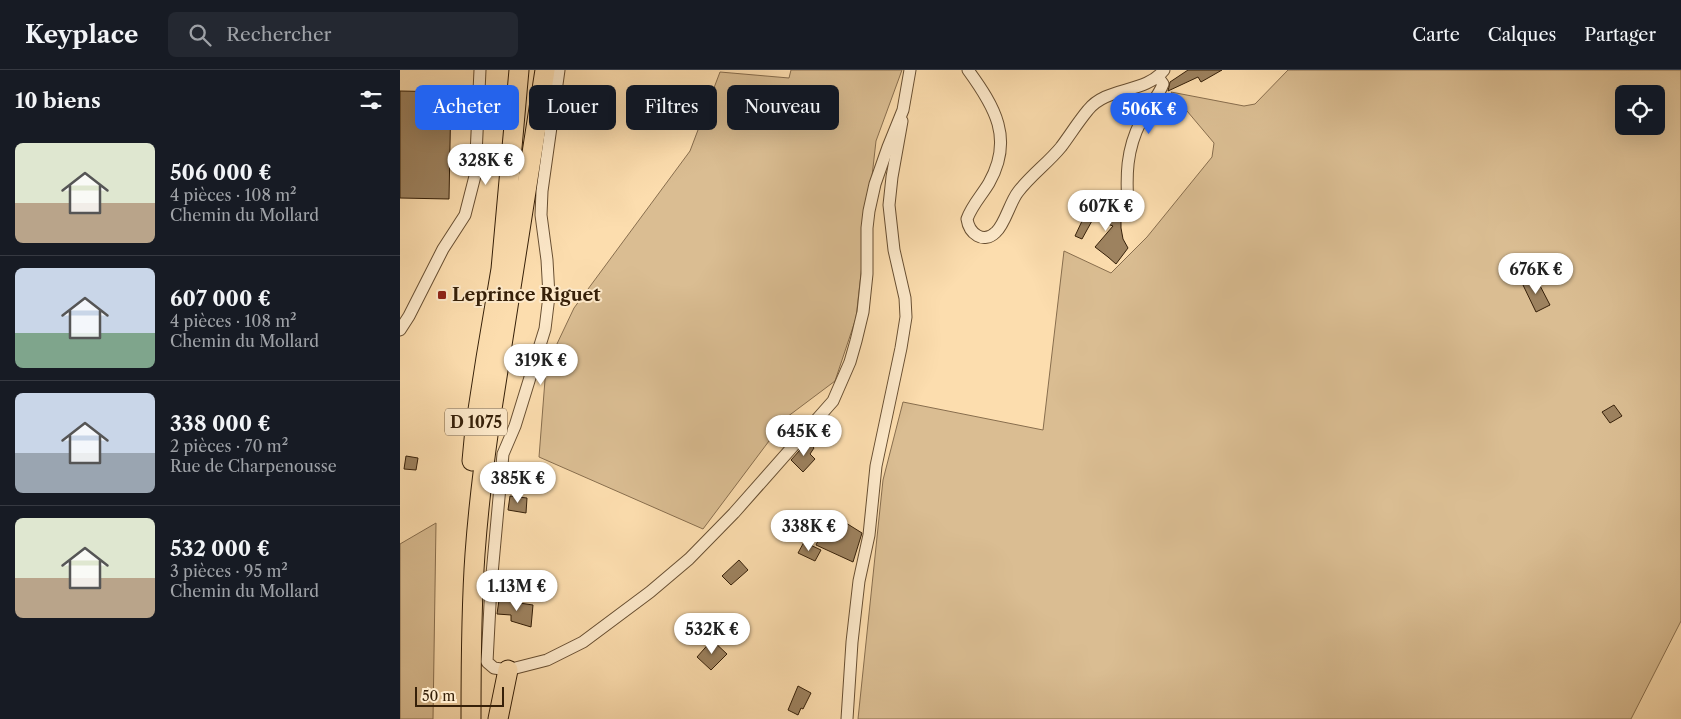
<!DOCTYPE html>
<html lang="fr">
<meta charset="utf-8">
<style>
:root{--surface:#171b24;--page:#242831;--text:#f1f3f6;--muted:#9ea1a6;--line:#363941;--accent:#2563eb}
body{margin:0;font-family:"Libre Caslon Text",serif;background:var(--page);color:var(--text);height:100vh;display:flex;flex-direction:column;font-size:19px;white-space:nowrap}
*{box-sizing:border-box;margin:0}
p{font-size:16px;color:var(--muted)}
.icon{flex:none;width:28px;height:28px;fill:none;stroke:currentColor;stroke-width:2;stroke-linecap:round;stroke-linejoin:round}
.map{position:relative;flex:1;overflow:hidden}
.side{display:flex;flex-direction:column;background:var(--surface);width:400px}
.side>*{flex:none}
.banner{position:absolute;left:15px;top:15px;width:475px;height:45px;display:flex;gap:10px}
.buttons{position:absolute;left:1215px;top:15px;display:grid;gap:10px}
.buttons a{display:grid;place-items:center;width:50px;height:50px;border-radius:8px;background:var(--surface);box-shadow:0 5px 20px #0002;font-size:25px}
.scale{position:absolute;left:15px;bottom:12px;width:89px;box-sizing:border-box;padding-left:5px;border:2px solid #362009;border-top:0;font-size:14px;line-height:18px;white-space:nowrap;color:#362009;-webkit-text-stroke:4px #fde9ca;paint-order:stroke}
.price{position:absolute;translate:-50% -42px;padding:0 11px;border-radius:18px;background:#fff;color:#222;font-size:16px;line-height:32px;filter:drop-shadow(0 1px 2px #0008)}
.price::after{content:'';position:absolute;left:50%;top:30px;width:15px;height:11px;margin-left:-8px;background:inherit;clip-path:polygon(0 0,100% 0,50% 100%)}
.price.active{background:var(--accent);color:#fff}
ul{padding:0;list-style:none}
li{display:flex;align-items:center;gap:15px;height:125px;padding:0 15px}
li+li{border-top:1px solid var(--line)}
li span{display:grid;place-items:center;flex:none;width:140px;height:100px;border-radius:8px;color:#555}
li>.icon{margin-inline-start:auto}
span .icon{width:60px;height:60px;fill:#fffc;stroke-width:1}
li b{font-size:21px}
h2{display:flex;justify-content:space-between;align-items:center;height:60px;padding:0 15px;font-size:21px}
.tag{padding:0 18px;border-radius:8px;background:var(--surface);box-shadow:0 5px 20px #0002;font-size:18px;line-height:45px}
.tag.active{background:var(--accent);color:#fff}
header{display:flex;align-items:center;gap:30px;box-sizing:border-box;height:70px;padding:0 25px;background:var(--surface);border-bottom:1px solid var(--line)}
header strong{font-size:24px}
nav{display:flex;gap:28px;margin-inline-start:auto;font-size:18px}
.search{width:350px;height:45px;background:var(--page);display:flex;align-items:center;gap:12px;box-sizing:border-box;padding:0 18px;border-radius:8px;color:var(--muted);font-size:19px}
main{display:flex;flex:1;min-height:0}
.map>svg:first-child{display:block}
.green{fill:#dabd92;stroke:#886e4e;fill-rule:evenodd}
.building{fill:#9d825f;stroke:#362009}
.lines{fill:none;stroke-linecap:round;stroke-linejoin:round}
.street-casing{stroke:#684f32;stroke-width:13}
.primary-casing{stroke:#362009;stroke-width:21}
.street{stroke:#fde9ca;stroke-width:11}
.primary{stroke:#fcddae;stroke-width:19}
.poi-dot{fill:#8f2418;stroke:#fde9ca;stroke-width:2}
.labels{text-anchor:middle;dominant-baseline:central;stroke-width:4;stroke-linejoin:round;paint-order:stroke}
.shield{fill:#fde9ca;stroke:#725c43;stroke-width:1}
.shield-label{font-size:16px;font-weight:bold;fill:#362009}
.poi-label{font-size:18px;font-weight:bold;fill:#362009;stroke:#fde9ca;text-anchor:start}
</style>
<header>
<strong>Keyplace</strong>
<div class="search"><svg class="icon" aria-label="search" viewBox="0 0 24 24"><circle cx="10" cy="10" r="6"/><path d="M15 15l6 6"/></svg>Rechercher</div>
<nav><a>Carte</a><a>Calques</a><a>Partager</a></nav>
</header>
<main>
<section class="side">
<h2>10 biens<svg class="icon" aria-label="filters" viewBox="0 0 24 24"><path d="M4 7h16M4 17h16"/><circle cx="9" cy="7" r="2"/><circle cx="15" cy="17" r="2"/></svg></h2>
<ul>
<li><span style="background:linear-gradient(#dfe7d0 60%,#b9a48a 0)"><svg class="icon" aria-label="home" viewBox="0 0 24 24"><path d="M3 11l9-7 9 7M6 9v11h12V9"/></svg></span><div><b>506 000 €</b><p>4 pièces · 108 m²</p><p>Chemin du Mollard</p></div></li>
<li><span style="background:linear-gradient(#c9d6e8 65%,#7fa58c 0)"><svg class="icon" aria-label="home" viewBox="0 0 24 24"><path d="M3 11l9-7 9 7M6 9v11h12V9"/></svg></span><div><b>607 000 €</b><p>4 pièces · 108 m²</p><p>Chemin du Mollard</p></div></li>
<li><span style="background:linear-gradient(#c9d6e8 60%,#9aa5b1 0)"><svg class="icon" aria-label="home" viewBox="0 0 24 24"><path d="M3 11l9-7 9 7M6 9v11h12V9"/></svg></span><div><b>338 000 €</b><p>2 pièces · 70 m²</p><p>Rue de Charpenousse</p></div></li>
<li><span style="background:linear-gradient(#dfe7d0 60%,#b9a48a 0)"><svg class="icon" aria-label="home" viewBox="0 0 24 24"><path d="M3 11l9-7 9 7M6 9v11h12V9"/></svg></span><div><b>532 000 €</b><p>3 pièces · 95 m²</p><p>Chemin du Mollard</p></div></li>
</ul>
</section>
<div class="map">
<svg width="1281" height="649" viewBox="0 0 1281 649">
<rect width="100%" height="100%" fill="#fcddae"/>
<filter id="stains"><feTurbulence type="fractalNoise" baseFrequency=".004" numOctaves="4"/><feColorMatrix values="0 0 0 0 .2 0 0 0 0 .09 0 0 0 0 .02 0 0 0 .5 -.17"/></filter>
<radialGradient id="worn" r=".72"><stop offset=".6" stop-color="#630" stop-opacity="0"/><stop offset="1" stop-color="#630" stop-opacity=".3"/></radialGradient>
<g class="green">
<polygon points="391,0 502,0 476,71 456,248 435,311 387,347 303,459 139,387 146,297 174,238 290,81 320,2 389,8"/>
<path d="M 888,0 L 1281,0 L 1281,551 L 1231,649 L 458,649 L 483,410 L 503,332 L 643,360 L 664,181 L 711,203 L 747,167 L 812,87 L 814,73 L 771,22 L 844,36 L 855,34 ZM 1224,24 L 1256,24 L 1256,56 L 1224,56 Z"/>
<polygon points="36,453 33,649 0,649 0,474"/>
</g>
<g class="building">
<polygon points="788,0 822,0 801,12 798,7 768,21 770,12"/>
<polygon points="0,21 51,22 49,129 0,128"/>
<polygon points="690,134 721,145 721,158 723,169 728,178 716,194 708,187 695,177 713,156 693,149 682,169 675,166"/>
<polygon points="1136,208 1150,235 1136,242 1123,215"/>
<polygon points="1214,335 1222,346 1210,353 1202,342"/>
<polygon points="408,371 414,378 410,384 415,389 403,402 391,390"/>
<polygon points="6,386 18,388 16,400 4,399"/>
<polygon points="110,426 127,428 126,443 108,440"/>
<polygon points="430,447 445,454 446,453 462,463 453,492 416,475"/>
<polygon points="404,472 421,480 415,491 398,483"/>
<polygon points="339,490 348,500 331,515 322,506"/>
<polygon points="99,530 133,535 131,557 111,551 111,545 97,544"/>
<polygon points="312,570 327,584 311,600 297,587"/>
<polygon points="398,616 411,623 403,639 401,638 398,645 388,640"/>
</g>
<g class="lines">
<defs>
<g id="street">
<polyline points="159,0 142,121 141,145 147,190 149,226 145,259 115,356 103,384 91,515 87,592 94,598 108,600 147,590 183,572 250,522 289,489 334,443 433,331 450,292 456,271 463,242 467,204 467,158 469,141 475,114 488,77 503,40 510,0"/>
<path d="M 568,0 C 595,37 614,69 589,113 C 582,125 572,135 567,149 C 569,163 583,175 596,162 C 605,154 610,132 618,122 C 631,105 648,93 661,77 C 670,65 678,52 688,40 C 707,16 745,24 764,0"/>
<path d="M 728,138 C 726,106 726,80 741,51 C 747,37 758,28 763,14 L 758,7"/>
<polyline points="0,260 9,246 43,179 65,145 75,106 80,0"/>
<polyline points="447,649 452,572 459,511 469,465 476,396 501,278 506,247 505,228 494,180 489,135 492,107 502,51"/>
</g>
<g id="primary">
<polyline points="72,391 75,359 86,288 101,199 119,0"/>
<path d="M 71,649 C 71,594 71,539 75,484 C 78,442 83,400 89,358 L 145,0"/>
<polyline points="98,649 108,600"/>
</g>
</defs>
<use href="#street" class="street-casing"/>
<use href="#primary" class="primary-casing"/>
<use href="#street" class="street"/>
<use href="#primary" class="primary"/>
</g>
<rect class="poi-dot" x="37" y="220" width="10" height="10" rx="2.5"/>
<g class="labels">
<rect class="shield" x="45" y="338.5" width="62" height="27" rx="4"/>
<g class="shield-label">
<text x="76" y="352">D 1075</text>
</g>
<g class="poi-label">
<text x="52" y="225">Leprince Riguet</text>
</g>
</g>
<rect width="100%" height="100%" filter="url(#stains)"/>
<rect width="100%" height="100%" fill="url(#worn)"/>
</svg>
<div class="buttons">
<a><svg class="icon" aria-label="locate" viewBox="0 0 24 24"><circle cx="12" cy="12" r="6"/><path d="M12 2v4M12 18v4M2 12h4M18 12h4"/></svg></a>
</div>
<div class="scale">50 m</div>
<b class="price active" style="left:749px;top:65px">506K €</b>
<b class="price" style="left:86px;top:116px">328K €</b>
<b class="price" style="left:706px;top:162px">607K €</b>
<b class="price" style="left:1136px;top:225px">676K €</b>
<b class="price" style="left:141px;top:316px">319K €</b>
<b class="price" style="left:404px;top:387px">645K €</b>
<b class="price" style="left:118px;top:434px">385K €</b>
<b class="price" style="left:409px;top:482px">338K €</b>
<b class="price" style="left:117px;top:542px">1.13M €</b>
<b class="price" style="left:312px;top:585px">532K €</b>
<div class="banner">
<a class="tag active">Acheter</a>
<a class="tag">Louer</a>
<a class="tag">Filtres</a>
<a class="tag">Nouveau</a>
</div>
</div>
</main>
